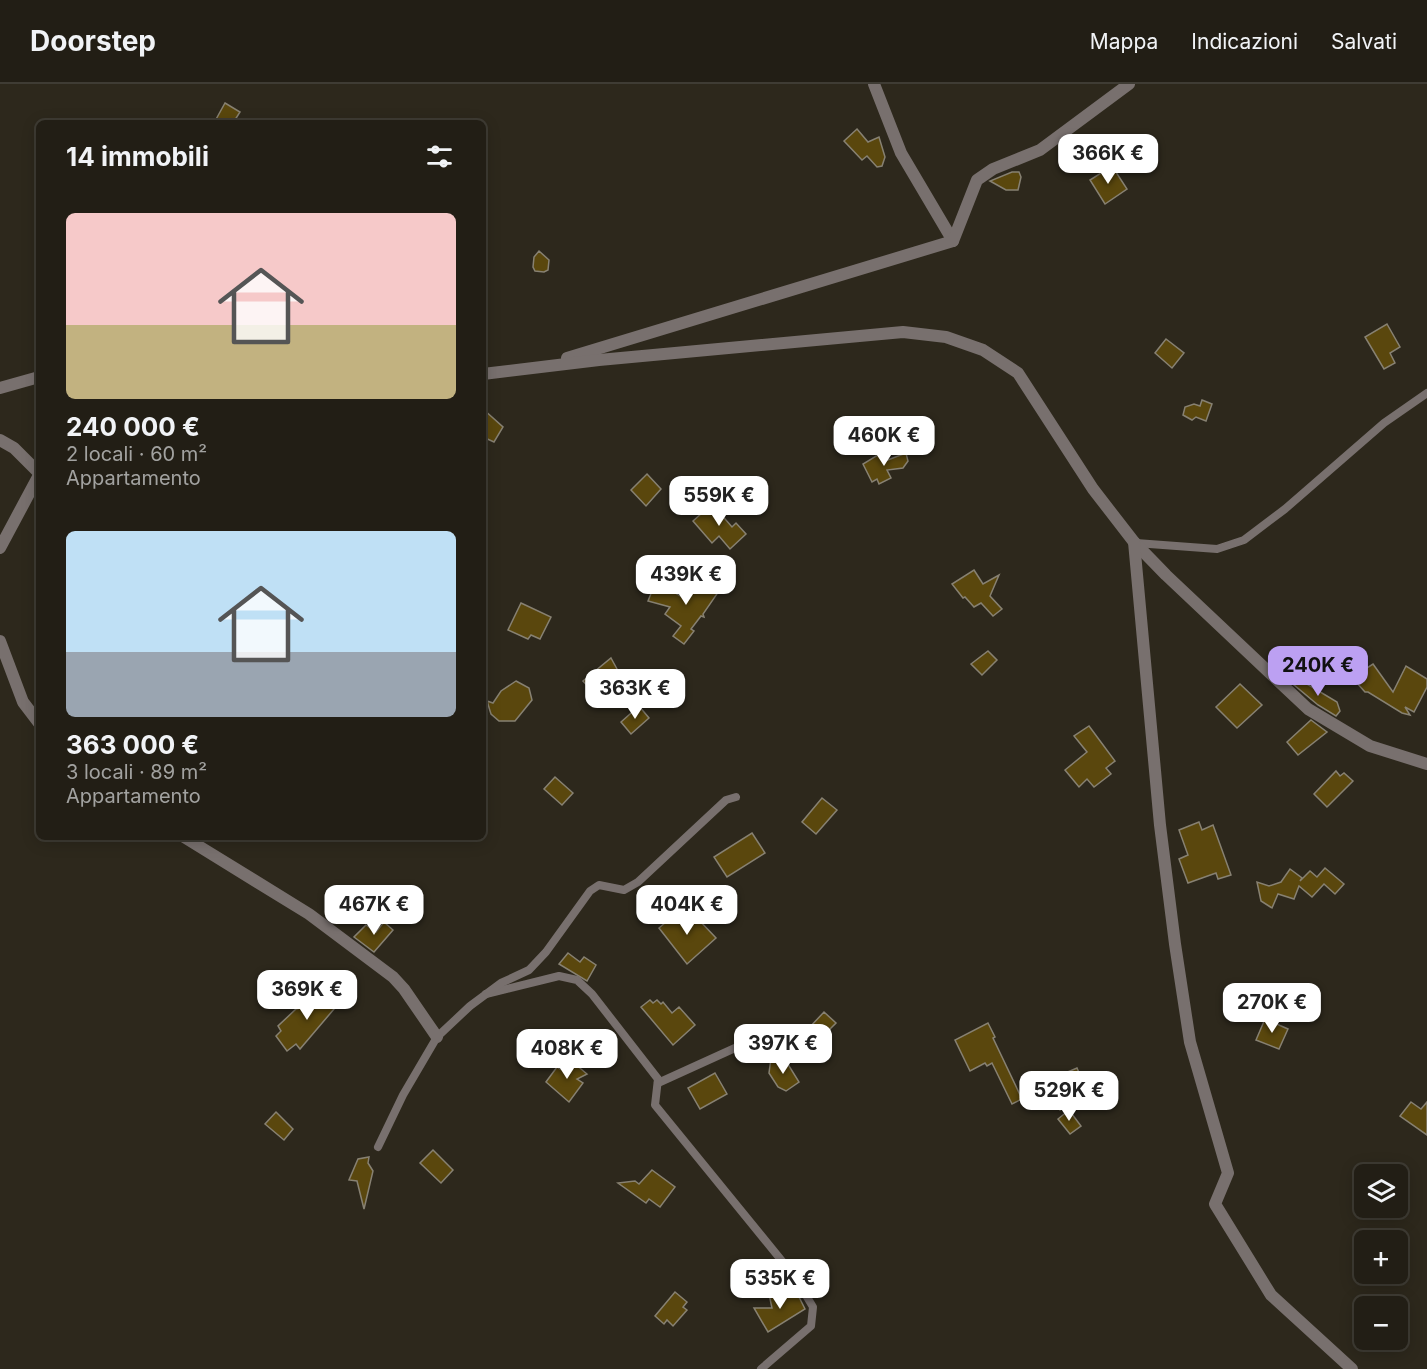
<!DOCTYPE html>
<html lang="it">
<meta charset="utf-8">
<style>
:root{--surface:#221e15;--page:#2e2b22;--text:#f1f3f6;--muted:#a2a2a0;--line:#3f3c34;--accent:#bca0f2}
body{margin:0;font-family:Inter,sans-serif;background:var(--page);color:var(--text);height:100vh;display:flex;flex-direction:column;font-size:22px;white-space:nowrap}
*{box-sizing:border-box;margin:0}
p{font-size:20px;color:var(--muted)}
.icon{flex:none;width:33px;height:33px;fill:none;stroke:currentColor;stroke-width:2;stroke-linecap:round;stroke-linejoin:round}
.map{position:relative;flex:1;overflow:hidden}
.details{position:absolute;left:36px;top:36px;width:450px;height:720px;display:flex;flex-direction:column;background:var(--surface);border-radius:9px;box-shadow:0 3px 15px #0003,0 0 0 2px var(--line)}
.details>*{flex:none}
.tools{position:absolute;left:1354px;top:1080px;display:grid;gap:12px}
.tools a{display:grid;place-items:center;width:54px;height:54px;border-radius:9px;background:var(--surface);box-shadow:0 3px 15px #0003,0 0 0 2px var(--line);font-size:30px}
.price{position:absolute;translate:-50% -51px;padding:0 14px;border-radius:12px;background:#fff;color:#222;font-size:20px;line-height:39px;filter:drop-shadow(0 2px 3px #0008)}
.price::after{content:'';position:absolute;left:50%;top:36px;width:18px;height:14px;margin-left:-9px;background:inherit;clip-path:polygon(0 0,100% 0,50% 100%)}
.price.on{background:var(--accent);color:#111}
ul{padding:0;list-style:none}
li{display:grid;align-content:center;gap:12px;height:318px;padding:0 30px}
li span{display:grid;place-items:center;height:186px;border-radius:9px;color:#555}
li>.icon{margin-inline-start:auto}
span .icon{width:108px;height:108px;fill:#fffc;stroke-width:1}
li b{font-size:26px}
h2{display:flex;justify-content:space-between;align-items:center;height:72px;padding:0 30px;font-size:26px}
header{display:flex;align-items:center;gap:36px;box-sizing:border-box;height:84px;padding:0 30px;background:var(--surface);border-bottom:2px solid var(--line)}
header strong{font-size:28px}
nav{display:flex;gap:33px;margin-inline-start:auto;font-size:21px}
.map>svg:first-child{display:block}
.building{fill:#5a470d;stroke:#878172;stroke-width:1.5}
.lines{fill:none;stroke-linecap:round;stroke-linejoin:round}
.service{stroke:#78706e;stroke-width:8}
.minor{stroke:#78706e;stroke-width:12}
</style>
<header>
<strong>Doorstep</strong>
<nav><a>Mappa</a><a>Indicazioni</a><a>Salvati</a></nav>
</header>
<div class="map">
<svg width="1427" height="1285" viewBox="0 0 1427 1285">
<rect width="100%" height="100%" fill="#2d281c"/>
<g class="building">
<polygon points="225,19 240,28 233,39 214,39"/>
<polygon points="857,45 868,58 879,53 885,73 882,82 877,83 867,72 862,76 844,57"/>
<polygon points="1112,82 1127,105 1105,120 1090,96"/>
<polygon points="1012,88 1019,88 1021,93 1018,106 1006,106 990,97"/>
<polygon points="539,167 549,176 548,186 544,188 535,187 533,183 534,173"/>
<polygon points="1387,240 1400,263 1390,269 1395,279 1384,285 1365,253"/>
<polygon points="1166,255 1184,269 1172,284 1155,269"/>
<polygon points="1202,316 1212,320 1206,337 1196,333 1192,336 1183,331 1185,323 1194,320 1200,322"/>
<polygon points="483,325 503,343 494,358 483,353"/>
<polygon points="881,369 885,377 906,369 908,377 903,384 887,386 891,394 879,400 877,395 872,398 863,380"/>
<polygon points="647,390 661,405 646,422 631,406"/>
<polygon points="712,420 732,443 736,439 746,450 730,465 719,452 712,459 693,437"/>
<polygon points="974,486 983,500 999,491 990,512 1002,525 993,532 981,519 974,523 965,513 963,514 952,500"/>
<polygon points="704,494 719,507 703,530 704,533 701,532 691,545 694,547 684,560 673,552 681,542 665,530 670,523 648,517 652,507 663,502 686,515"/>
<polygon points="521,519 551,533 540,555 531,551 528,555 508,546"/>
<polygon points="988,567 997,576 982,591 971,580"/>
<polygon points="611,574 623,596 605,611 601,606 596,611 583,597"/>
<polygon points="1373,580 1393,608 1406,582 1427,595 1427,603 1414,628 1405,623 1410,631 1402,629 1368,608 1365,608 1357,599 1359,589"/>
<polygon points="1297,594 1337,618 1340,627 1336,632 1318,621 1293,600"/>
<polygon points="516,597 529,604 532,616 515,637 499,637 491,630 487,617 493,619 501,607"/>
<polygon points="1240,600 1262,621 1237,644 1216,623"/>
<polygon points="639,622 649,634 631,650 621,638"/>
<polygon points="1311,636 1327,648 1298,671 1287,658"/>
<polygon points="1089,642 1115,677 1106,684 1111,690 1094,703 1087,695 1079,703 1065,686 1087,668 1074,652"/>
<polygon points="1336,687 1340,692 1344,689 1353,697 1327,723 1314,710"/>
<polygon points="555,693 573,709 562,721 544,705"/>
<polygon points="822,714 837,726 816,750 802,738"/>
<polygon points="1199,738 1202,746 1213,741 1231,791 1218,795 1216,789 1188,799 1179,775 1188,771 1179,746"/>
<polygon points="752,749 765,769 727,793 714,773"/>
<polygon points="1325,784 1344,800 1335,810 1324,800 1312,813 1299,802 1294,815 1278,810 1272,824 1261,817 1257,798 1269,802 1281,798 1290,785 1302,794 1300,797 1310,787 1317,793"/>
<polygon points="680,826 692,840 698,835 716,854 687,880 659,844"/>
<polygon points="384,838 393,846 374,868 354,853 366,841 376,848"/>
<polygon points="568,869 580,878 584,873 596,881 587,897 559,880"/>
<polygon points="334,902 340,908 340,916 334,925 300,965 296,960 287,967 276,952 281,947 278,942 296,925 307,922 312,926"/>
<polygon points="650,916 653,919 657,916 661,920 663,918 672,929 679,923 695,941 673,961 641,923"/>
<polygon points="824,928 836,939 819,956 808,945"/>
<polygon points="1265,935 1288,945 1279,965 1256,956"/>
<polygon points="988,939 995,953 993,954 1022,1015 1012,1020 992,979 987,982 985,979 970,987 955,956"/>
<polygon points="568,974 587,990 577,995 583,999 569,1018 546,998 557,983 560,985"/>
<polygon points="771,974 781,980 786,977 799,998 786,1007 778,1003 769,989"/>
<polygon points="1077,984 1089,1012 1060,1026 1051,1008 1060,1004 1056,993"/>
<polygon points="715,989 727,1010 700,1025 688,1004"/>
<polygon points="1411,1018 1421,1025 1427,1018 1427,1051 1400,1032"/>
<polygon points="1069,1026 1081,1042 1070,1050 1058,1035"/>
<polygon points="276,1028 293,1045 284,1056 265,1040"/>
<polygon points="433,1066 453,1086 441,1099 420,1079"/>
<polygon points="369,1073 368,1079 373,1087 364,1125 357,1097 349,1096 358,1075"/>
<polygon points="652,1086 675,1103 660,1123 649,1115 646,1119 618,1099 635,1097 639,1100"/>
<polygon points="795,1205 805,1225 768,1248 754,1224 772,1224 769,1210 781,1214"/>
<polygon points="675,1208 687,1218 683,1223 687,1226 673,1242 667,1236 664,1240 655,1232"/>
</g>
<g class="lines">
<g class="service">
<polyline points="1136,459 1217,465 1244,456 1285,425 1384,339 1427,309"/>
<polyline points="486,910 559,892 577,896 592,910 658,995 655,1021 795,1193 813,1223 811,1242 761,1285"/>
<polyline points="658,999 735,964"/>
<polyline points="378,1063 403,1011 437,953 470,922 501,899 529,886 546,868 590,807 599,801 624,806 638,798 726,716 736,713"/>
</g>
<g class="minor">
<polyline points="874,0 901,69 953,157"/>
<polyline points="567,274 953,157 977,96 993,85 1040,66 1129,0"/>
<polyline points="483,290 599,276 903,248 946,253 983,266 1018,289 1093,405 1134,458 1166,491 1308,625 1370,662 1427,680"/>
<polyline points="0,304 39,293"/>
<polyline points="0,356 14,364 39,389"/>
<polyline points="1134,458 1160,741 1175,860 1190,958 1228,1089 1215,1120 1271,1211 1352,1285"/>
<polyline points="0,464 39,391"/>
<polyline points="0,557 23,618 39,639"/>
<polyline points="184,753 309,830 393,893 404,905 437,953"/>
</g>
</g>
</svg>
<div class="tools">
<a><svg class="icon" aria-label="layers" viewBox="0 0 24 24"><path d="M12 4l9 5-9 5-9-5zM3 14l9 5 9-5"/></svg></a>
<a>+</a>
<a>−</a>
</div>
<b class="price" style="left:1108px;top:101px">366K €</b>
<b class="price" style="left:884px;top:383px">460K €</b>
<b class="price" style="left:719px;top:443px">559K €</b>
<b class="price" style="left:686px;top:522px">439K €</b>
<b class="price on" style="left:1318px;top:613px">240K €</b>
<b class="price" style="left:635px;top:636px">363K €</b>
<b class="price" style="left:374px;top:852px">467K €</b>
<b class="price" style="left:687px;top:852px">404K €</b>
<b class="price" style="left:307px;top:937px">369K €</b>
<b class="price" style="left:1272px;top:950px">270K €</b>
<b class="price" style="left:783px;top:991px">397K €</b>
<b class="price" style="left:567px;top:996px">408K €</b>
<b class="price" style="left:1069px;top:1038px">529K €</b>
<b class="price" style="left:780px;top:1226px">535K €</b>
<section class="details">
<h2>14 immobili<svg class="icon" aria-label="filters" viewBox="0 0 24 24"><path d="M4 7h16M4 17h16"/><circle cx="9" cy="7" r="2"/><circle cx="15" cy="17" r="2"/></svg></h2>
<ul>
<li><span style="background:linear-gradient(#f6c9c9 60%,#c2b280 0)"><svg class="icon" aria-label="home" viewBox="0 0 24 24"><path d="M3 11l9-7 9 7M6 9v11h12V9"/></svg></span><div><b>240 000 €</b><p>2 locali · 60 m²</p><p>Appartamento</p></div></li>
<li><span style="background:linear-gradient(#bfe0f5 65%,#9aa5b1 0)"><svg class="icon" aria-label="home" viewBox="0 0 24 24"><path d="M3 11l9-7 9 7M6 9v11h12V9"/></svg></span><div><b>363 000 €</b><p>3 locali · 89 m²</p><p>Appartamento</p></div></li>
</ul>
</section>
</div>
